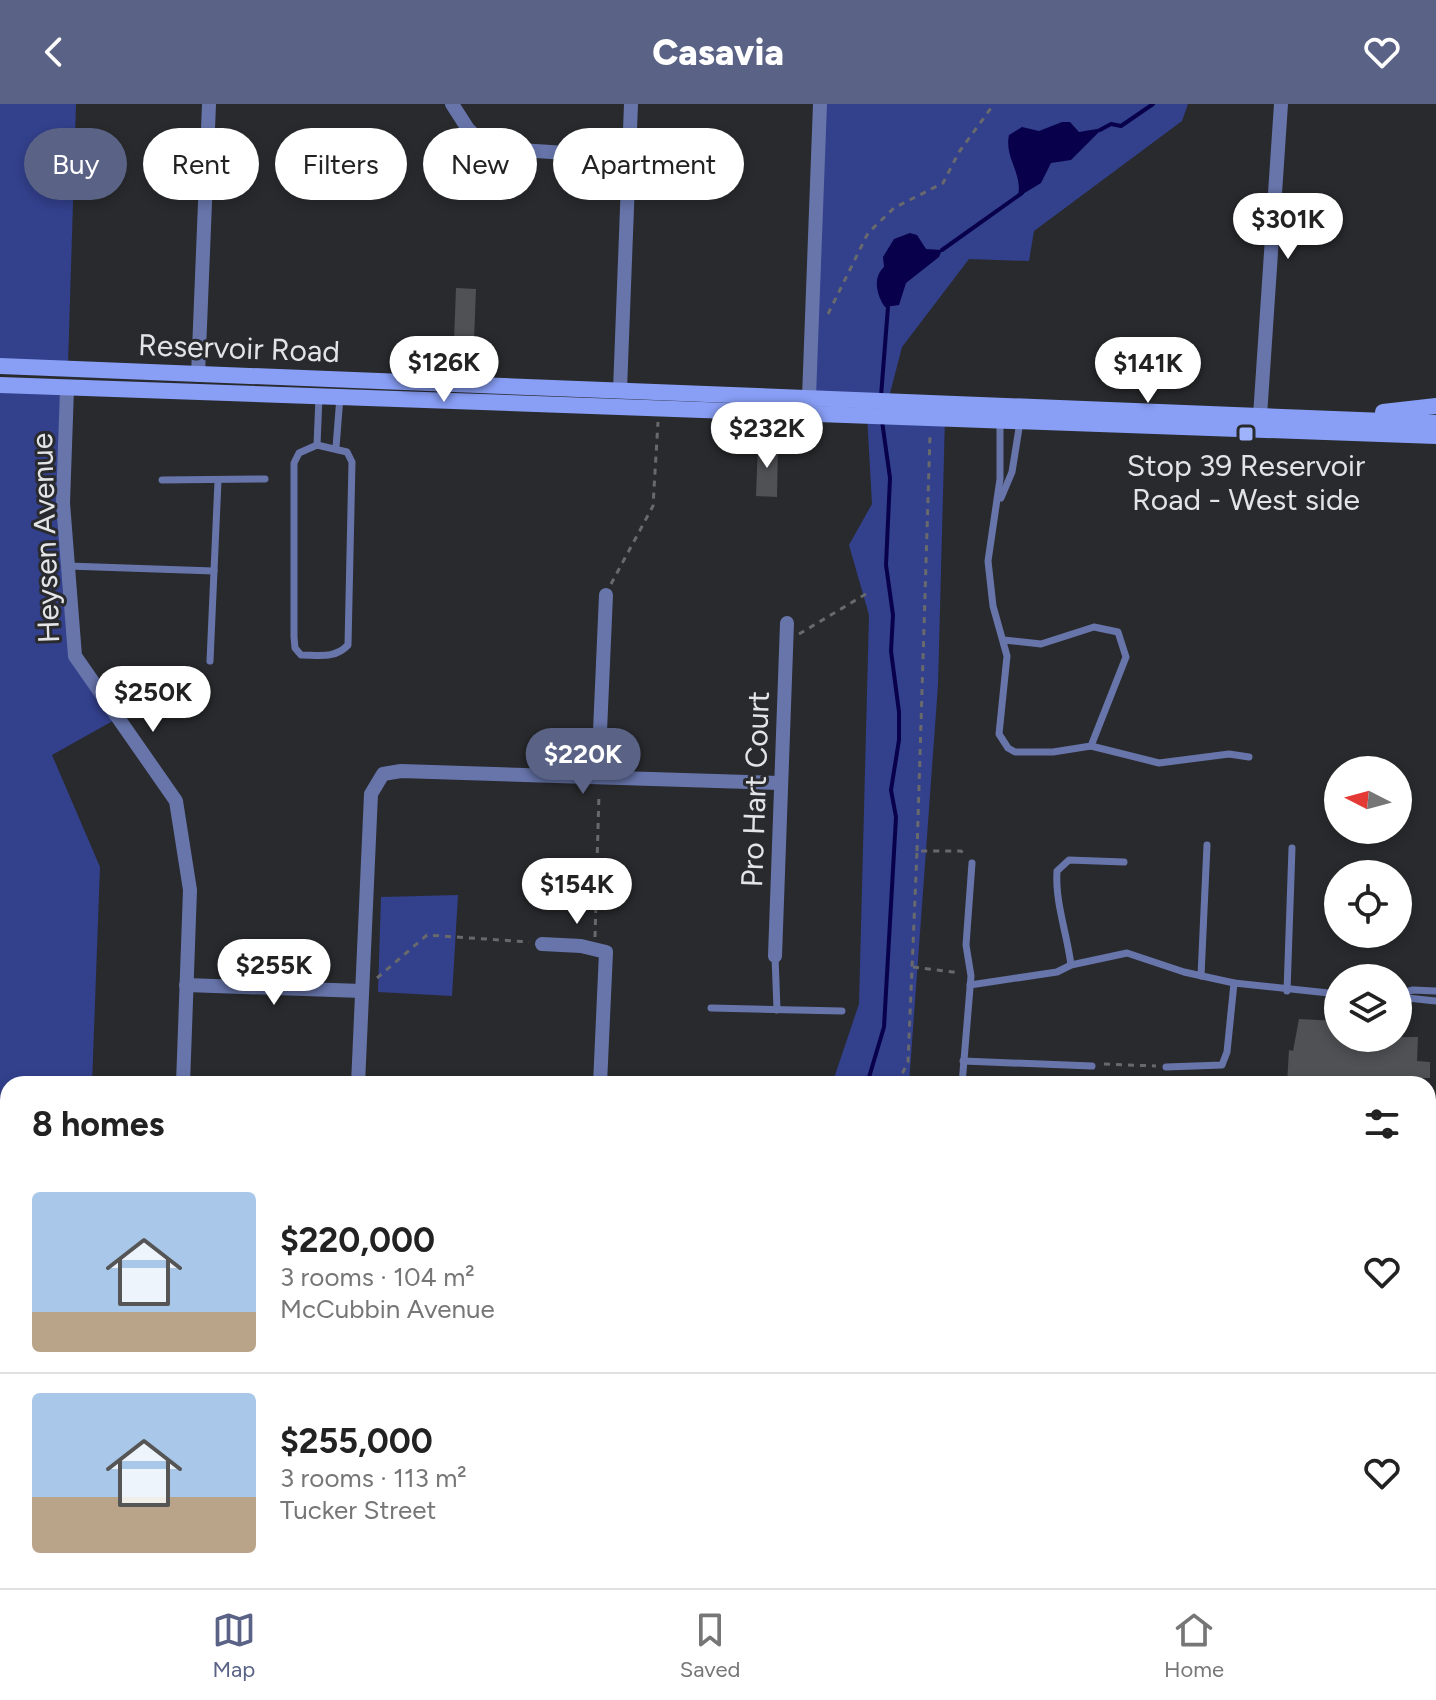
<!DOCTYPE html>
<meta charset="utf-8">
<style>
:root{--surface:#fff;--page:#f6f6f6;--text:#222;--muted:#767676;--line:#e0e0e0;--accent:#5a6385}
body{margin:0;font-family:Figtree,sans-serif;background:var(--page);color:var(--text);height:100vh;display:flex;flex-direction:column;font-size:30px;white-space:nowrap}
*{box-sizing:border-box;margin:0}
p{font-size:26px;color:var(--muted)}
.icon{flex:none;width:44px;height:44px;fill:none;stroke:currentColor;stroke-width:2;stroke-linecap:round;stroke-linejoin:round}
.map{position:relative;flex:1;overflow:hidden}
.drawer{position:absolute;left:0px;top:972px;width:1436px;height:512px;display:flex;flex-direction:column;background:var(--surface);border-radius:24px 24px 0 0;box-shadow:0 4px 12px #0003}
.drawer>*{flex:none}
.banner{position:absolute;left:24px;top:24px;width:800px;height:72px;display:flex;gap:16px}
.needle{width:52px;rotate:276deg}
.tools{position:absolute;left:1324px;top:652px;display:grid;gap:16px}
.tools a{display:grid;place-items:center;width:88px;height:88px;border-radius:50%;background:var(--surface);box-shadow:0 4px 12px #0003;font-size:40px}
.price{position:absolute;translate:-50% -68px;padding:0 18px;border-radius:28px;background:#fff;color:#222;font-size:26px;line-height:52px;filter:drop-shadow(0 2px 4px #0008)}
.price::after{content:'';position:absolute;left:50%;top:48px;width:24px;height:18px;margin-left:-12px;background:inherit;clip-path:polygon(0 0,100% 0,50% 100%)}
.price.active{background:var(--accent);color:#fff}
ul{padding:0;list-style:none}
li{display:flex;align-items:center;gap:24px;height:200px;padding:0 32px}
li+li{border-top:2px solid var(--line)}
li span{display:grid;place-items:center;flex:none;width:224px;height:160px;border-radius:8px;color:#555}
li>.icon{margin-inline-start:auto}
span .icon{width:96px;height:96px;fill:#fffc;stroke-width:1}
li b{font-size:34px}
h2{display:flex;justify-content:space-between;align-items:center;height:96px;padding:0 32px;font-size:34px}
.pill{padding:0 28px;border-radius:36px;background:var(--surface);box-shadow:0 4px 12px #0003;font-size:28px;line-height:72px}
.pill.active{background:var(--accent);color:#fff}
header{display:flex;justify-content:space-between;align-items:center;height:104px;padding:0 32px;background:var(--accent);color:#fff;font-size:36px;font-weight:800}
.tab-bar{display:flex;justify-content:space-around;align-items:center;height:112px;border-top:2px solid var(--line);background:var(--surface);font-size:22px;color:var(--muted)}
.tab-bar a{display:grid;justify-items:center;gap:4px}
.tab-bar .active{color:var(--accent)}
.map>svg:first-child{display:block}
.green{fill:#33408c}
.water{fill:#09004b}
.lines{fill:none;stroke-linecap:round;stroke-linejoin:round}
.stream{stroke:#09004b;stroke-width:4}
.building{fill:#505155}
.path{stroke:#68696c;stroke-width:3;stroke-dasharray:6 6;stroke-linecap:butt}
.lane{stroke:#6775ab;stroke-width:7}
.street{stroke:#6775ab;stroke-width:14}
.secondary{stroke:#899ff6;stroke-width:16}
.poi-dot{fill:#9fb3fd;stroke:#292a2d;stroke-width:3}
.labels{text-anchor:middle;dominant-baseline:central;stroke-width:6;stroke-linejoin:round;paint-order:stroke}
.street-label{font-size:30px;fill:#e3e4e6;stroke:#292a2d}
.poi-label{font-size:30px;fill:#e3e4e6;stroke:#292a2d}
</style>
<header><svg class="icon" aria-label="back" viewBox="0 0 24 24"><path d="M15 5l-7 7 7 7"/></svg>Casavia<svg class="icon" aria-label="heart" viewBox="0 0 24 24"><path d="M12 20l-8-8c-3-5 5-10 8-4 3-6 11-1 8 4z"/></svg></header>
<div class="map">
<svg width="1436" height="1484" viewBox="0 0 1436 1484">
<rect width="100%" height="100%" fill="#292a2d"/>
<g class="green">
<polygon points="0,0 76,0 68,261 0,257"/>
<polygon points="820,0 1188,0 1182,17 1034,127 1029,157 969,155 902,243 888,297 809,293"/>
<polygon points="0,281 67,285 63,400 75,552 118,614 52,651 100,763 92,980 8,980 8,1476 100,1476 100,1484 0,1484"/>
<polygon points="867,311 945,313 938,581 909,980 832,980 859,900 869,511 849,441 872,400"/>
<polygon points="458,791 452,892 378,888 381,793"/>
<polygon points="483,1476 743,1476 743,1484 485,1484"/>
</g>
<g class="water">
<path d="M 1062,18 L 1070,18 L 1079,28 L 1103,24 L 1071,56 L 1051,59 L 1041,79 L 1018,93 C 1023,69 1004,54 1009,31 L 1022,23 L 1039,27 Z"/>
<path d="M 910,129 L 917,131 L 926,145 L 942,146 L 939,153 L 906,179 L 899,201 L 885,203 C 877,192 872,174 884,163 L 883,153 L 894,135 Z"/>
</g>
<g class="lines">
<g class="stream">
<polyline points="1100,26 1111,20 1121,22 1153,0"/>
<polyline points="942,146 1022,89"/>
<polyline points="881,292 888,203"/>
<polyline points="867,980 884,923 896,713 891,686 899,636 899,608 891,547 893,511 886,461 890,374 882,317"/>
<polyline points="687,1484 690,1476"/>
</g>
</g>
<g class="building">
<polygon points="456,184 476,185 474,237 454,237"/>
<polygon points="758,340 778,340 777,393 756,392"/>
<polygon points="1299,915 1338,917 1338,934 1418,933 1417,957 1430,958 1430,974 1416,974 1416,980 1287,980 1289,946 1293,947"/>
</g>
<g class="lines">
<g class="path">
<polyline points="828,210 868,129 894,104 943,79 959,48 994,0"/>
<polyline points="611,480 653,402 658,318"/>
<polyline points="799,530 871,487"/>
<polyline points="917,747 930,331"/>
<polyline points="595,833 599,689"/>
<polyline points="913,863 960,869"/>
<polyline points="377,874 427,831 529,838"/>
<polyline points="1104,960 1156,962"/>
<polyline points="897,980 908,958 917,747 961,747 966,752"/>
<polyline points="600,1476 601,1484"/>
</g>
<g class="lane">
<polyline points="1000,318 1000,375 988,457 993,502 1007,552 999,630 1008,644 1015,648 1053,648 1091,642 1126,553 1118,528 1094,523 1041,540 1004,536"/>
<path d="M 317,341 L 347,348 L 352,358 L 348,541 C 335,555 319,551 301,551 L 295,544 L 294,533 L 294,359 L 299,349 Z"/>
<polyline points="317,341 319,293"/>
<polyline points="336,343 340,293"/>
<polyline points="162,376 265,375"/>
<polyline points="1001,394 1012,368 1020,318"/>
<polyline points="68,462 214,467"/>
<polyline points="210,557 218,377"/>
<polyline points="1091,642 1159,659 1229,650 1249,653"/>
<polyline points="775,852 777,906"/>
<path d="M 1071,861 C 1067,829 1055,799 1057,767 L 1069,756 L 1124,758"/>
<polyline points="1201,872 1207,741"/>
<polyline points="970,881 1057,868 1071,861 1127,849 1184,868 1234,879 1338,890"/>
<polyline points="1287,887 1292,744"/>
<polyline points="1398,890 1413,886 1436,887"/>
<polyline points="1398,893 1436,897"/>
<polyline points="711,904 842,907"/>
<polyline points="963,957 1092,962"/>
<polyline points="1166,963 1222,961 1227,948 1234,879"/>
<polyline points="962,980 971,872 966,841 972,759"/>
<polyline points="1428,1342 1436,1346"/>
<polyline points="1428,1352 1436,1350"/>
</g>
<g class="street">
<polyline points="452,0 468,25 488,44 629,53"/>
<polyline points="198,271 209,0"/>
<polyline points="67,285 63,399 75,552 176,697 190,786 183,980"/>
<polyline points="620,286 631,0"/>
<polyline points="809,293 820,0"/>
<polyline points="1260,312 1281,0"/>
<polyline points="598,673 606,491"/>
<polyline points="542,840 581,842 606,848 600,980"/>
<polyline points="775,852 787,519"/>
<polyline points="186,881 362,887"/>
<polyline points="358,980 371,690 383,670 401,667 780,679"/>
<polyline points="188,1476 188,1484"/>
<polyline points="479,1476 480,1484"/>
<polyline points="745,1476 746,1484"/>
<polyline points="1127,1484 1127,1476"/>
</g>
<g class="secondary">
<polyline points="0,262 1436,319"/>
<polyline points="0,281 1436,332"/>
<polyline points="1383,308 1436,302"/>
<polyline points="1435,1484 1436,1455"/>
</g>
</g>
<rect class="poi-dot" x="1238" y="322" width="16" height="16" rx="4"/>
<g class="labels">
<g class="street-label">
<text transform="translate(239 244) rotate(2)">Reservoir Road</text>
<text transform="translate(45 434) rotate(-92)">Heysen Avenue</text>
<text transform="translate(755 685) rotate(-88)">Pro Hart Court</text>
</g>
<g class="poi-label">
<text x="1246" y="361">Stop 39 Reservoir<tspan x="1246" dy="34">Road - West side</tspan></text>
</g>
</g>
</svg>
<div class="tools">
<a><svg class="needle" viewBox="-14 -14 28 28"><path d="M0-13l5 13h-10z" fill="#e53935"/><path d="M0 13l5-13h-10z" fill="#767676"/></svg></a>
<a><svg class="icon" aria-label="locate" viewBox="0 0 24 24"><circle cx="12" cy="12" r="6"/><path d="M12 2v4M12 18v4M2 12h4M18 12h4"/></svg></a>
<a><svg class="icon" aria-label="layers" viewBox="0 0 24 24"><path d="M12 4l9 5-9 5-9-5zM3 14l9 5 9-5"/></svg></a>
</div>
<b class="price" style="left:1288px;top:157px">$301K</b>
<b class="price" style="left:444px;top:300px">$126K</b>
<b class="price" style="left:1148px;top:301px">$141K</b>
<b class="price" style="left:767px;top:366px">$232K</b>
<b class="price" style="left:153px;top:630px">$250K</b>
<b class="price active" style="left:583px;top:692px">$220K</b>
<b class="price" style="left:577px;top:822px">$154K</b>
<b class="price" style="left:274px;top:903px">$255K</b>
<div class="banner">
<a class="pill active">Buy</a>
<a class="pill">Rent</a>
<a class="pill">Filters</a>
<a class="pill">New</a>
<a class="pill">Apartment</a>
</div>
<section class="drawer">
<h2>8 homes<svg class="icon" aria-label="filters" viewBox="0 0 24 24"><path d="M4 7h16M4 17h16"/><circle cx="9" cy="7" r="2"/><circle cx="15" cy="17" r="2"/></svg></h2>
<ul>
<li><span style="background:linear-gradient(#a9c7e8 75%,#b9a48a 0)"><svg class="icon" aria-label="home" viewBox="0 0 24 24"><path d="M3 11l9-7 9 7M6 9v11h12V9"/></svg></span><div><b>$220,000</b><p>3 rooms · 104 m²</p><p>McCubbin Avenue</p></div><svg class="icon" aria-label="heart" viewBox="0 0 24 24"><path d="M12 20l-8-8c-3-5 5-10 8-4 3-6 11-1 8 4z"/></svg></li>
<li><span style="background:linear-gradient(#a9c7e8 65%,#b9a48a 0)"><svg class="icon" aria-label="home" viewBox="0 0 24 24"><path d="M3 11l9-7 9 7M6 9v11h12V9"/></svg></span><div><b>$255,000</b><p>3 rooms · 113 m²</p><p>Tucker Street</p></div><svg class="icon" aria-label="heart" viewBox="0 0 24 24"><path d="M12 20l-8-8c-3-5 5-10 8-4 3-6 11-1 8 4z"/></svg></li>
</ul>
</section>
</div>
<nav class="tab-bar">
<a class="active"><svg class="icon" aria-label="map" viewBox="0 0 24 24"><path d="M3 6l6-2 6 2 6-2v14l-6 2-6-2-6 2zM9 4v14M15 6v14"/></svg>Map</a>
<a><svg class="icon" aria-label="saved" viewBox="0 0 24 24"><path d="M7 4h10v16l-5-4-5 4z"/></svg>Saved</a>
<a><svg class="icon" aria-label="home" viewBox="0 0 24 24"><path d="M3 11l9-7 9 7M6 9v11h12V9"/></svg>Home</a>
</nav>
